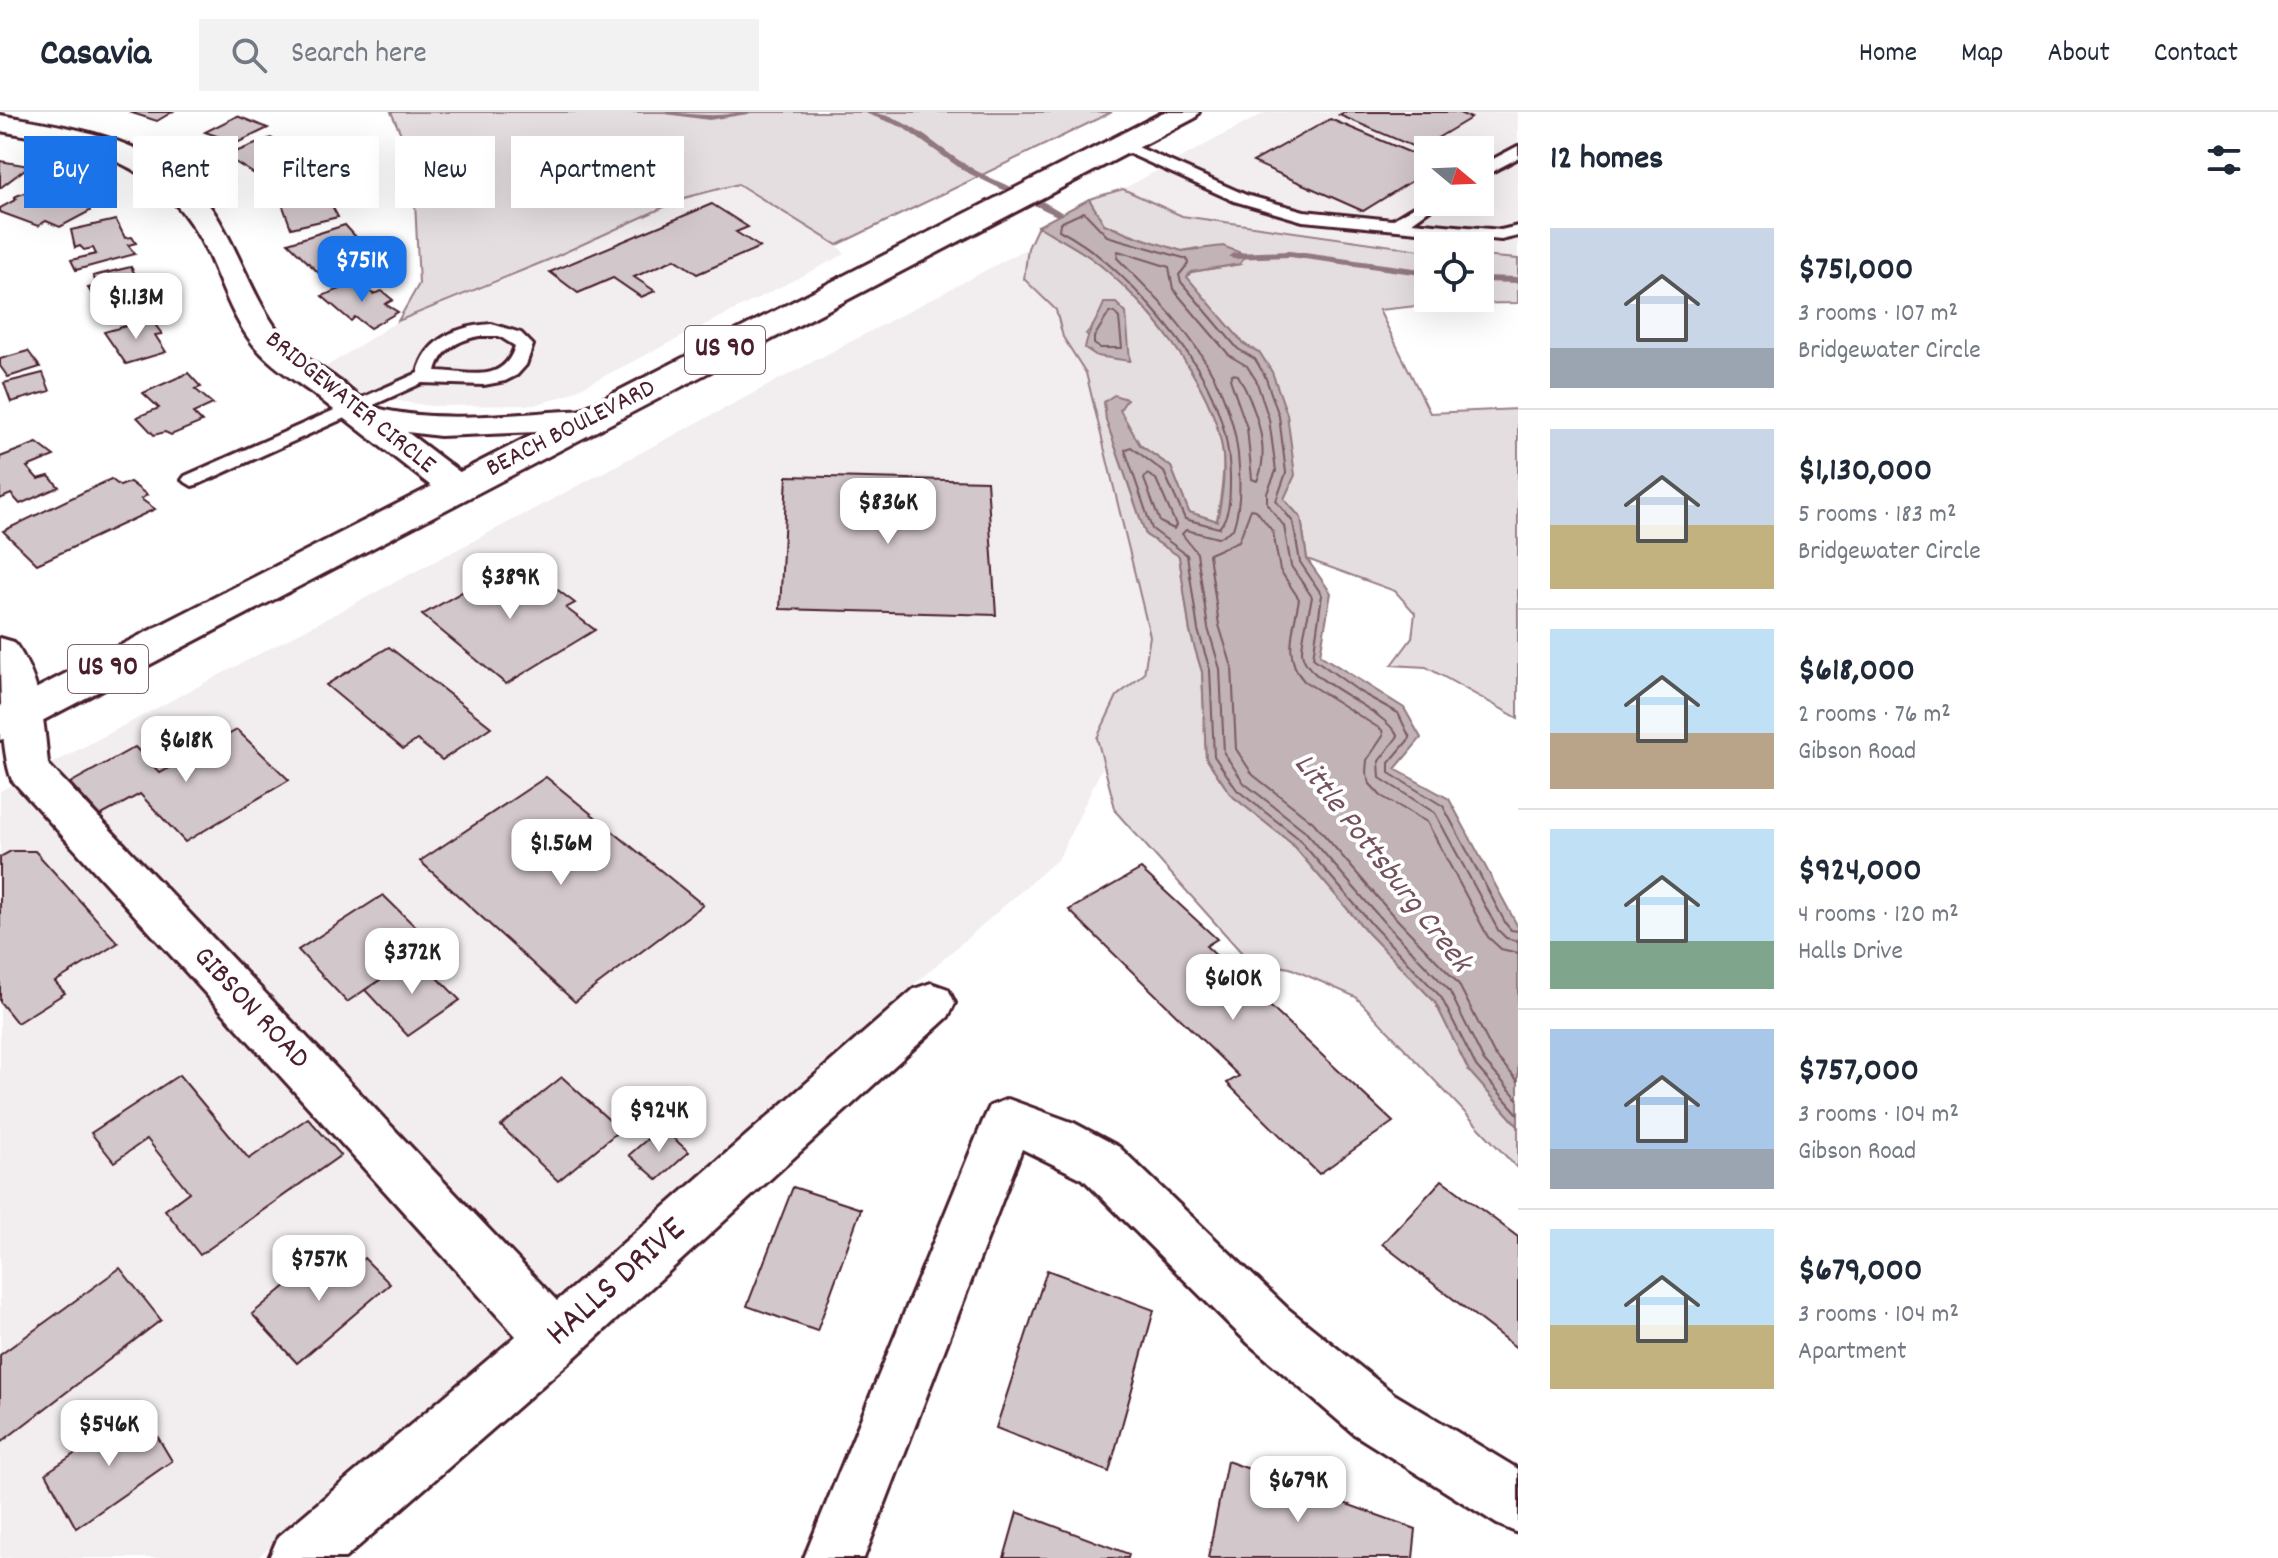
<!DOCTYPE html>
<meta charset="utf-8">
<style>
:root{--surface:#fff;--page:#f2f2f3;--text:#1f2937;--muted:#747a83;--line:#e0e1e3;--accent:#1a73e8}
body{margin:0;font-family:Dekko,sans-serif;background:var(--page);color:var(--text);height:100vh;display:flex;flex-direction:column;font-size:30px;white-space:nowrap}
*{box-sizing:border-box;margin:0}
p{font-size:26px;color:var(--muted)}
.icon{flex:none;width:44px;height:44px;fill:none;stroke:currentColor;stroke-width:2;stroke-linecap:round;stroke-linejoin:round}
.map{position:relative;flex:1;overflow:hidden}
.sheet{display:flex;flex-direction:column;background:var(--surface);width:760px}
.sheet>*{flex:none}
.banner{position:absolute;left:24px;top:24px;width:760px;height:72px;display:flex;gap:16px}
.needle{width:52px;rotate:109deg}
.controls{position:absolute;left:1414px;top:24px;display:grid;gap:16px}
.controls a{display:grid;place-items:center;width:80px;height:80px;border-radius:0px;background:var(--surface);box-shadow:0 8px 32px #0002;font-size:40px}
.price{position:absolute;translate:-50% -68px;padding:0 18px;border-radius:16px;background:#fff;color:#222;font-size:26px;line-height:52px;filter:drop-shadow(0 2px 4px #0008)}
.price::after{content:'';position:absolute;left:50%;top:48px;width:24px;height:18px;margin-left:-12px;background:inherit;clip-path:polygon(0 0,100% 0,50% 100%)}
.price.selected{background:var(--accent);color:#fff}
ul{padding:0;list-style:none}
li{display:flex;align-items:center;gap:24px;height:200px;padding:0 32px}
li+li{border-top:2px solid var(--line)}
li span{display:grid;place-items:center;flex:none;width:224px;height:160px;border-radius:0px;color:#555}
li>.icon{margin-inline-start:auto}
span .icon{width:96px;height:96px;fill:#fffc;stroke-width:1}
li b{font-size:34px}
h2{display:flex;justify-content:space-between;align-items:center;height:96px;padding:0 32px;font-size:34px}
.tag{padding:0 28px;border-radius:0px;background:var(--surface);box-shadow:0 8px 32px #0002;font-size:28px;line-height:72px}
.tag.selected{background:var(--accent);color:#fff}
header{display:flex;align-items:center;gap:48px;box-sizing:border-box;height:112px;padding:0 40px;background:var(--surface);border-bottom:2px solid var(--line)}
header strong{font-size:38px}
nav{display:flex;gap:44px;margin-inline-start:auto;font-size:28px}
.search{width:560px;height:72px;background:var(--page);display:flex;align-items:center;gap:20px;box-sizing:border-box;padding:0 28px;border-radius:0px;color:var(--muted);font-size:30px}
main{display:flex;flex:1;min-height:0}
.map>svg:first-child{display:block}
.built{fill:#f2eeef;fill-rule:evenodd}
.green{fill:#e5dee0;stroke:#987e86;stroke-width:2;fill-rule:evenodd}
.water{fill:#c1b3b6;stroke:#91787e;stroke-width:2}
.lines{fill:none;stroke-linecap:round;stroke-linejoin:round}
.shore{stroke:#7a5a63;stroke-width:2}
.stream{fill:#91787e;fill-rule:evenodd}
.building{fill:#d2c7cb;stroke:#4a1f2b;stroke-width:2}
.service-casing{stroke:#4a1f2b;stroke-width:6}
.minor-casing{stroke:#4a1f2b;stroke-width:6}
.trunk-casing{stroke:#4a1f2b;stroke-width:6}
.service{fill:#fff;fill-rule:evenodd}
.minor{fill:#fff;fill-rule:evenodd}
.trunk{fill:#fff;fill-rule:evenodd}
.labels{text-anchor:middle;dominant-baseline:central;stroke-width:8;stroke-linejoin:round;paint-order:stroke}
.far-street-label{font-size:26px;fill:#4a1f2b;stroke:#fff}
.shield{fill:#fff;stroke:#80626b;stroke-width:2}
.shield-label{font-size:28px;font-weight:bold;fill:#4a1f2b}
.street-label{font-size:30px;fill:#4a1f2b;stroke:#fff}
.water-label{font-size:32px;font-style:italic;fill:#74535c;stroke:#fff}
.near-street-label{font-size:36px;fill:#4a1f2b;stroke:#fff}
</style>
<header>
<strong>Casavia</strong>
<div class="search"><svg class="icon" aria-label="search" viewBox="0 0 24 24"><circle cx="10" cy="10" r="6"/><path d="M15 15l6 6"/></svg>Search here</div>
<nav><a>Home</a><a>Map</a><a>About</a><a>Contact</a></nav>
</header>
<main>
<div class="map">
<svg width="1518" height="1446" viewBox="0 0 1518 1446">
<rect width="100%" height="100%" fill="#fff"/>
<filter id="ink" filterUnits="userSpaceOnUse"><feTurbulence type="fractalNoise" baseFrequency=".0125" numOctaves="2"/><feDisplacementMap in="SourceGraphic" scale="16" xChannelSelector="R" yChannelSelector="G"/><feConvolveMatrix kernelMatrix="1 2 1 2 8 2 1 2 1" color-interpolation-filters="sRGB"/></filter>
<g filter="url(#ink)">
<g class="built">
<path d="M 1266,0 L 1518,0 L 1518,147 L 1480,144 L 1480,134 L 1428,134 L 1428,139 L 1400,136 L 1182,104 L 1123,77 ZM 1428,38 L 1480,38 L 1480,90 L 1428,90 Z"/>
<polygon points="738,72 837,133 845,142 567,283 535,293 431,294 358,283 321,258 398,209 548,148 684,86"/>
<polygon points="1028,136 1024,167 1057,198 1063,225 1086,261 1150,524 1144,562 1118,584 1097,625 1104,652 1059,746 257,1446 0,1446 0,679"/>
</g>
<g class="green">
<polygon points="391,0 1112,0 837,133 738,72 684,86 548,148 398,209 419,172 413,48"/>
<polygon points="1123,77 1182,104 1428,139 1428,186 1480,186 1480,144 1518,147 1518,191 1435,192 1379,198 1430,301 1518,297 1518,606 1426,555 1392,553 1412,526 1415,501 1395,479 1307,447 1301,406 1283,387 1260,241 1244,232 1186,165 1191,160 1240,152 1197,136 1182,139 1168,136 1104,112 1089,87"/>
<path d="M 1038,114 C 1055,124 1074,134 1091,146 C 1143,184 1212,271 1222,335 C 1226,359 1220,386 1217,409 L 1189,400 L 1171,355 L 1140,333 L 1119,298 L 1127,287 L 1106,308 L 1146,423 L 1179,444 L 1190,520 L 1202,560 L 1206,646 L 1231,683 L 1291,731 L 1368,821 L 1435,890 L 1469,959 L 1518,1014 L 1518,1057 L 1356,885 L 1290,856 L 1250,850 L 1116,700 L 1097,626 L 1117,584 L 1144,562 L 1150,524 L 1086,261 L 1063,225 L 1056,198 L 1024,167 L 1028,136 ZM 1098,208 L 1130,248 L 1115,246 L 1086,222 Z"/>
</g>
<g class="water">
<path d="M 1089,87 L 1104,112 L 1125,121 L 1182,139 L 1223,134 L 1246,143 L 1240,152 L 1191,160 L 1187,165 L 1244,232 L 1260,241 L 1272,260 L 1287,302 L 1295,363 L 1284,387 L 1301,406 L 1307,447 L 1331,481 L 1320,543 L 1404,596 L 1421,626 L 1395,657 L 1449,687 L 1518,815 L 1518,1014 L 1469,959 L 1435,890 L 1368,821 L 1291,731 L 1231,683 L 1206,646 L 1202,560 L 1190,520 L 1179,444 L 1146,423 L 1106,308 L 1104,290 L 1114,283 L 1127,287 L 1120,298 L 1140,333 L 1171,355 L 1189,400 L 1217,409 C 1222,387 1226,358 1222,335 C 1212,271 1143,184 1091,146 C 1074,134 1055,124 1038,114 Z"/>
<path d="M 1104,191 L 1116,191 L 1126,201 L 1130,249 L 1097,244 L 1085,236 C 1087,219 1098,208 1104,191 Z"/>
</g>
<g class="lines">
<g class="shore">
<polygon points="1114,200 1119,206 1122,236 1100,236 1094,232 1094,225 1109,201"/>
<path d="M 1232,262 L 1238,263 C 1254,292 1272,337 1257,369 L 1252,367 L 1247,316 L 1230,267 Z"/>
<polygon points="1147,362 1156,367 1176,413 1174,417 1160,410 1144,367"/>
<path d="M 1518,819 L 1511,818 L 1506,812 L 1443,694 L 1389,661 L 1389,651 L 1410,626 L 1398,601 L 1360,580 L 1313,546 L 1322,483 L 1300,450 L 1293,410 L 1276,389 L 1286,361 L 1279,304 L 1265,264 L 1255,247 L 1238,237 L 1181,170 L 1179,163 L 1188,152 L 1187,147 L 1107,124 L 1084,100 L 1060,111 L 1059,118 C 1097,138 1123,164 1152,196 C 1196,246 1228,295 1230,363 C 1230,381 1231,402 1219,416 L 1185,407 L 1164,360 L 1131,335 L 1125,338 L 1152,417 L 1187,443 L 1198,518 L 1210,558 L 1214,644 L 1237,678 L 1297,725 L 1374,815 L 1441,885 L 1476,954 L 1518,1002"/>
<path d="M 1518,829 L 1506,826 L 1498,818 L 1435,701 L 1380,666 L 1379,649 L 1398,624 C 1379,592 1303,570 1302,540 C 1302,523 1309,502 1312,485 L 1291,454 L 1284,414 L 1267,392 L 1267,381 L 1276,359 L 1269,307 L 1256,268 L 1247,254 L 1230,244 L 1173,177 L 1169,155 L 1118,139 L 1117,146 C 1177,205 1235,267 1239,355 C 1240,376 1240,397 1233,417 L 1218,426 L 1186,418 L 1182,422 L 1197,441 L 1208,516 L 1220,557 L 1224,641 L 1244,671 L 1304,718 L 1382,808 L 1449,878 L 1484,949 L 1518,987"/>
<path d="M 1518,841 L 1501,837 L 1488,825 L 1427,710 L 1381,684 L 1370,672 L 1366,660 L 1367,648 L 1383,624 L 1382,618 L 1304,569 C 1282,545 1294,516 1299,487 L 1280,458 L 1273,420 L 1256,398 L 1251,397 L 1239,429 L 1209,442 L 1219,513 L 1232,555 L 1236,637 L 1253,663 L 1313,710 L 1390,800 L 1458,871 L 1494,942 L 1518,969"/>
</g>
<g class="stream">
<path d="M 661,0 C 677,0 691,3 707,3 C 721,4 737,0 752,0 L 748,2 L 709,8 L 665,2 Z"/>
<path d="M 862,0 C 906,0 935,35 970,55 C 1000,73 1036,82 1064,102 L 1057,104 L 964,59 L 902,15 Z"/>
<polygon points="1290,139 1428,158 1428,164 1290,145 1233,147 1229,144 1233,141"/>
<polygon points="1480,164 1518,165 1518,171 1480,170"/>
</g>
</g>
<g class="building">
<polygon points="129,0 172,0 157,9"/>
<polygon points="1345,0 1457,0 1471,6 1419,37 1339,3"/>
<polygon points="237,4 268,16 237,31 205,20"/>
<polygon points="1330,7 1428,48 1428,59 1363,99 1253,50"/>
<polygon points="271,26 312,52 283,65 270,57 256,63 225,44"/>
<polygon points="0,49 29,54 0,76"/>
<polygon points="50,70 86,85 90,99 60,115 46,109 38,114 0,100 0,96 17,87 14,85"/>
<polygon points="319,70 338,105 291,116 277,78"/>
<polygon points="712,92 748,115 736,120 760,135 697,162 675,147 634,165 655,179 641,185 613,166 578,181 550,160"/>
<polygon points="116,108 125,126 132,125 136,131 128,133 135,142 76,158 71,148 96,142 93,136 84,138 80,134 75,136 71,118"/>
<polygon points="345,113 356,125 336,131 340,136 370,126 389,143 358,154 362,158 328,170 288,131"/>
<polygon points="131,155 141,173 147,172 150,179 137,184 145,199 109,208 103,197 113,194 110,191 102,192 96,181 92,182 88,176 98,174 93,164"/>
<polygon points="358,170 373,182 382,179 393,188 385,192 398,200 370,216 355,205 351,209 322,184"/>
<polygon points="151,207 162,222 155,223 166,240 126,252 104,220"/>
<polygon points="28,239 40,255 8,265 0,254 0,247"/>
<polygon points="43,261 50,279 11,290 4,271"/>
<polygon points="188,261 201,275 195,277 213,292 193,301 202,310 171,323 165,320 154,323 137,305 159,296 143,281"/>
<polygon points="37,331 54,344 27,355 38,367 49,364 59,375 20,392 11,382 0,387 0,345"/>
<polygon points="787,364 987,369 996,503 780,497"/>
<polygon points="111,367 120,374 130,370 147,383 141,387 155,397 37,452 3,419"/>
<polygon points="518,448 575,491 566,496 595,518 506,572 422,503"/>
<polygon points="389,535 491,615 442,648 417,628 403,637 326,573"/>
<polygon points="237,618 289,668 185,730 140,682 100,704 70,671 135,635 160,661"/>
<polygon points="546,665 703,793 575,890 420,749"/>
<polygon points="11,739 35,739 118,831 55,870 65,881 17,911 0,890 0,745"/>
<polygon points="1141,757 1217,827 1206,834 1393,1010 1319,1062 1227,971 1239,964 1069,798"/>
<polygon points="383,783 433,832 347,890 298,838"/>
<polygon points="416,844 460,888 408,924 365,878"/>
<polygon points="179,963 249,1047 308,1006 341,1043 200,1143 165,1098 189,1080 147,1027 114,1050 91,1021"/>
<polygon points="562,965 620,1018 558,1069 501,1014"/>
<polygon points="661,1015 689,1040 658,1068 629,1043"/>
<polygon points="1442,1068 1518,1125 1518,1237 1382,1132"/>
<polygon points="793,1075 861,1097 817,1219 747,1194"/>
<polygon points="331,1136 351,1157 364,1146 390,1172 297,1251 252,1202"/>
<polygon points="120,1156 161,1208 0,1331 0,1243"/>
<polygon points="1047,1158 1154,1198 1109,1360 996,1316"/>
<polygon points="141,1297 172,1349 76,1416 46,1361"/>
<polygon points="1227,1349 1416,1417 1413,1446 1208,1446"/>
<polygon points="1017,1400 1129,1442 1128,1446 1004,1446"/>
</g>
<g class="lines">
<defs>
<g id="service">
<polygon points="1122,28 1246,83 1304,99 1392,108 1428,86 1428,90 1440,90 1412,110 1501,118 1518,114 1518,124 1501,128 1303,109 1234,89 1117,36 1117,30"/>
<polygon points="1518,34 1518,46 1480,66 1480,54"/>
<path d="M 492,212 L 521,221 L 533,233 L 526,253 L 517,263 L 505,269 L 484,273 L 422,271 L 199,372 L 192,374 L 182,368 L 185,364 L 418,261 C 426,226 458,214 492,212 ZM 479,224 L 499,224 L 515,234 C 503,273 469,260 436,259 C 441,238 458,228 479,224 Z"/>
</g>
<g id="minor">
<path d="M 0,3 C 60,13 127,23 177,60 C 232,101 241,171 281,223 C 294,241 320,254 338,268 C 349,276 364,292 377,296 C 437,313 526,300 589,298 L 601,301 L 606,308 L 601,315 L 589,318 L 440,324 L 407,320 L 470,368 L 475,376 L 470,384 L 457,387 L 444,384 C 402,351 360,319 319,286 C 300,272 277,258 261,241 C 236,216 223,176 209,144 C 166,51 94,35 0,19 Z"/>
<path d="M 0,526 L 14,530 C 41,567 44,608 48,652 L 557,1189 L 914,877 L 931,871 L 948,877 L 955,891 L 948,905 L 575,1245 L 345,1446 L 269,1446 L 278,1425 L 516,1224 L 12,668 C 0,639 0,561 0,526 Z"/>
<polygon points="1008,987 1074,1011 1119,1035 1287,1196 1394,1282 1518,1357 1518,1421 1497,1412 1354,1322 1249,1232 1083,1067 1022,1037 864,1446 804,1446 983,1009 990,994"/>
</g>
<polygon id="trunk" points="1164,0 1199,0 1195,6 15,623 0,628 0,595"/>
</defs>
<use href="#service" class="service-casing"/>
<use href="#minor" class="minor-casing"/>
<use href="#trunk" class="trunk-casing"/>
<use href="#service" class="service"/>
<use href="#minor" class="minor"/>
<use href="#trunk" class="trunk"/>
</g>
</g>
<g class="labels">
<g class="far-street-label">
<text transform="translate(350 291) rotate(39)">BRIDGEWATER CIRCLE</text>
<text transform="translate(571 317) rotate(-27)">BEACH BOULEVARD</text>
</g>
<g class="shield">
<rect x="685" y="214" width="80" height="48" rx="6"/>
<rect x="68" y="533" width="80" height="48" rx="6"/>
</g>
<g class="shield-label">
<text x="725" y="238">US 90</text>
<text x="108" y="557">US 90</text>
</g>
<g class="street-label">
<text transform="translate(250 897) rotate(47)">GIBSON ROAD</text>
</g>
<g class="water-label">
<text transform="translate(1381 752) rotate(52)">Little Pottsburg Creek</text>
</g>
<g class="near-street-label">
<text transform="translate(617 1171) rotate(-42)">HALLS DRIVE</text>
</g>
</g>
</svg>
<div class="controls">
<a><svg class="needle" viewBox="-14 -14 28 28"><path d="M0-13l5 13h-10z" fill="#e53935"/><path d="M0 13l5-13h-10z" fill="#747a83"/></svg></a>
<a><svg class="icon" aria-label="locate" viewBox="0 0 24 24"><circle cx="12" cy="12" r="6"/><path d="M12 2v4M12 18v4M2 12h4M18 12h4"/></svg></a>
</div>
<b class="price selected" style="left:362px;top:192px">$751K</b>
<b class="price" style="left:136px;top:229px">$1.13M</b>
<b class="price" style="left:888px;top:434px">$836K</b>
<b class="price" style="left:510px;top:509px">$389K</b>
<b class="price" style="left:186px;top:672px">$618K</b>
<b class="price" style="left:561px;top:775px">$1.56M</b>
<b class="price" style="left:412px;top:884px">$372K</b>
<b class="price" style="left:1233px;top:910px">$610K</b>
<b class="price" style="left:659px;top:1042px">$924K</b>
<b class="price" style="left:319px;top:1191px">$757K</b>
<b class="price" style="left:109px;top:1356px">$546K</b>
<b class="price" style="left:1298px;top:1412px">$679K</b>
<div class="banner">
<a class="tag selected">Buy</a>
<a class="tag">Rent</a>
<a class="tag">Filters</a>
<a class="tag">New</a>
<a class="tag">Apartment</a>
</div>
</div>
<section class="sheet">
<h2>12 homes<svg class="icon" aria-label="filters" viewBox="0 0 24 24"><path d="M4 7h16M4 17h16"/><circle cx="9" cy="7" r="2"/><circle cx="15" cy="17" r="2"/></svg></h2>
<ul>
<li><span style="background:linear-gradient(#c9d6e8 75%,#9aa5b1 0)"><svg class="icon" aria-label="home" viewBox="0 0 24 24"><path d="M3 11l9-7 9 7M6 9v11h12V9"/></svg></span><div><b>$751,000</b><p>3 rooms · 107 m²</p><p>Bridgewater Circle</p></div></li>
<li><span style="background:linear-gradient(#c9d6e8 60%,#c2b280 0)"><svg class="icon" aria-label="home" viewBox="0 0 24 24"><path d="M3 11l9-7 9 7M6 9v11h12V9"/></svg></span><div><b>$1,130,000</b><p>5 rooms · 183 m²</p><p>Bridgewater Circle</p></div></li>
<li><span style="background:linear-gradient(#bfe0f5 65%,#b9a48a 0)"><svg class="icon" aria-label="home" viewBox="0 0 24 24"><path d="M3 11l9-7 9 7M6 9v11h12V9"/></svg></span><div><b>$618,000</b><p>2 rooms · 76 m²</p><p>Gibson Road</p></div></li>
<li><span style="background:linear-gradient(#bfe0f5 70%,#7fa58c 0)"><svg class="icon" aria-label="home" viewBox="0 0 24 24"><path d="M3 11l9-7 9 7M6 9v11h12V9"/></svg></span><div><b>$924,000</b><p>4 rooms · 120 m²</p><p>Halls Drive</p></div></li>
<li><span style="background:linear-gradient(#a9c7e8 75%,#9aa5b1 0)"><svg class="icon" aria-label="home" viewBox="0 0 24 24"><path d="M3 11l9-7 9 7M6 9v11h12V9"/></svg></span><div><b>$757,000</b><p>3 rooms · 104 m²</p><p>Gibson Road</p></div></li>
<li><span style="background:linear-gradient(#bfe0f5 60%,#c2b280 0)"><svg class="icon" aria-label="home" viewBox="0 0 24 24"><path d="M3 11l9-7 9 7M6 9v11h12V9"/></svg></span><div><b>$679,000</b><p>3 rooms · 104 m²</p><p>Apartment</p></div></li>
</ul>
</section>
</main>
